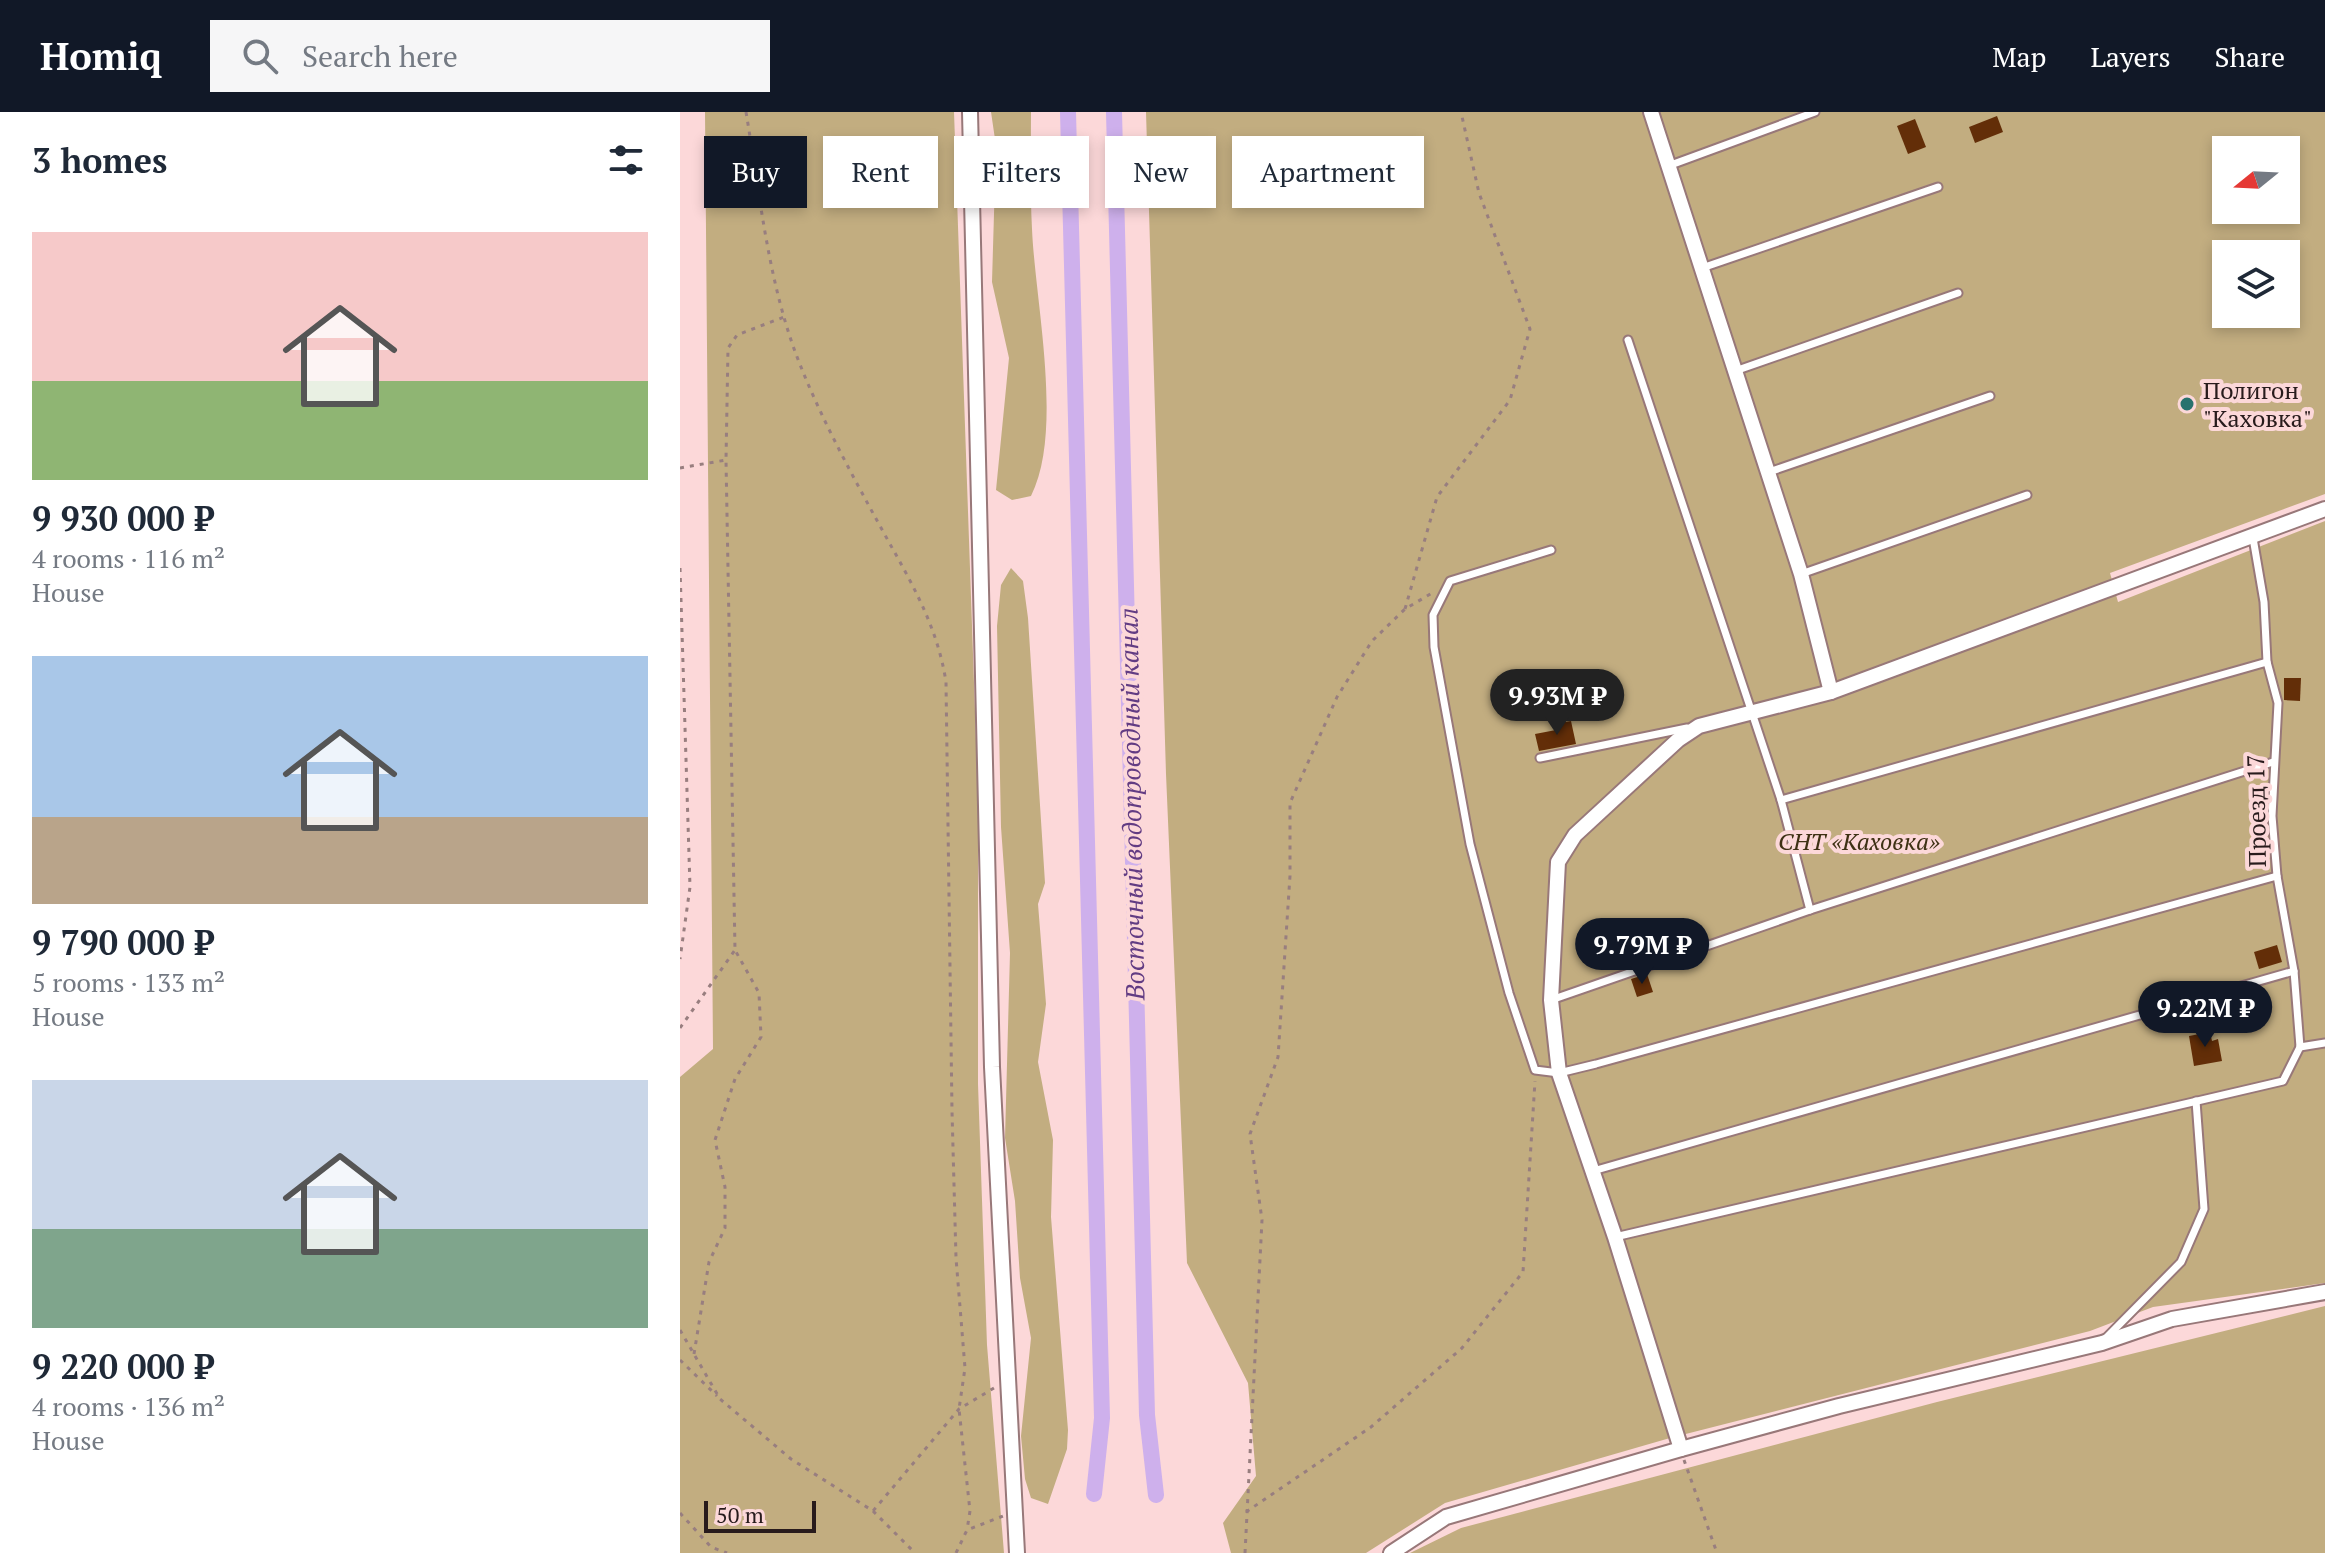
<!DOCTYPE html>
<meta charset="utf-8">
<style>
:root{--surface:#fff;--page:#f6f6f7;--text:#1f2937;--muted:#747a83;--accent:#111827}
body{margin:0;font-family:"PT Serif",serif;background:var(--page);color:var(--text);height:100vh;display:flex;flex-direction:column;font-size:30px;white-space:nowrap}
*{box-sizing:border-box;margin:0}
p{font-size:26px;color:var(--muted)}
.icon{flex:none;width:44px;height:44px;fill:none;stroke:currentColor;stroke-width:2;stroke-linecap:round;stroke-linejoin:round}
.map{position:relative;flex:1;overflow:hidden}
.sheet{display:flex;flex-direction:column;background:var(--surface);width:680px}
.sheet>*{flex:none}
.hud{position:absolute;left:24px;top:24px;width:760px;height:72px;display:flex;gap:16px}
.needle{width:52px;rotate:252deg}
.buttons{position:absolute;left:1532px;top:24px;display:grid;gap:16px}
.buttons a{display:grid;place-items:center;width:88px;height:88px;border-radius:0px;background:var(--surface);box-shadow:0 4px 12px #0003;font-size:40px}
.scale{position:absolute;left:24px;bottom:20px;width:112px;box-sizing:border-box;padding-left:8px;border:4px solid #281b1c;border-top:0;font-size:22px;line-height:28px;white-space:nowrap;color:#281b1c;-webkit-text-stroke:6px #fcd8d9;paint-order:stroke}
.price{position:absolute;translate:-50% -68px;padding:0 18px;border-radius:28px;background:var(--accent);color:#fff;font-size:26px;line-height:52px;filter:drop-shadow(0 2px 4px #0008)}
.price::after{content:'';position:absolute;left:50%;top:48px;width:24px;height:18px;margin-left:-12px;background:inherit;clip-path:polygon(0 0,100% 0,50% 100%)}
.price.selected{background:#222;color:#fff}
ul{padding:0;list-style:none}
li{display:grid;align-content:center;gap:16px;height:424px;padding:0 32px}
li span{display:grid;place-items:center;height:248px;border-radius:0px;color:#555}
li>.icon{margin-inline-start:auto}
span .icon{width:144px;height:144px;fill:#fffc;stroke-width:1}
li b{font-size:34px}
h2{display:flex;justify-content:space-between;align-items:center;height:96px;padding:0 32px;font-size:34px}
.tag{padding:0 28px;border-radius:0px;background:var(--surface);box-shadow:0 4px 12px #0003;font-size:28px;line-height:72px}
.tag.selected{background:var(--accent);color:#fff}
header{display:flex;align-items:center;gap:48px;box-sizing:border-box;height:112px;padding:0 40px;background:var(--accent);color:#fff}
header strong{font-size:38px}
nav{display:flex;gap:44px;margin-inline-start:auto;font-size:28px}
.search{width:560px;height:72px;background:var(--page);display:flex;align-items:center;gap:20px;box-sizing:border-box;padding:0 28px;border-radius:0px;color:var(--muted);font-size:30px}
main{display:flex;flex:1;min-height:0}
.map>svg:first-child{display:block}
.green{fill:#c2ad80;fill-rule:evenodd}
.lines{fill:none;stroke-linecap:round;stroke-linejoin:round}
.canal{stroke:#ceb0ec;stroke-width:16}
.building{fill:#632e08}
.lane-casing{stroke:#987879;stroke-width:11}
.street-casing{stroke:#987879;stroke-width:18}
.path{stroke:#987e7f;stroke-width:3;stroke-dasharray:4 6;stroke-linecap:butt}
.lane{stroke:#fff;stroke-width:7}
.street{stroke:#fff;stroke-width:14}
.poi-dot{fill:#28726e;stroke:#fcd8d9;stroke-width:3}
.labels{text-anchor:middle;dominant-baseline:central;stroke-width:8;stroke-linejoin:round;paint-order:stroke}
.poi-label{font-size:24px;fill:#281b1c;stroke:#fcd8d9;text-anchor:start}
.street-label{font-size:24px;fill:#281b1c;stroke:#fcd8d9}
.park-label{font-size:24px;font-style:italic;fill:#3e3114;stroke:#fcd8d9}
.water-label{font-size:26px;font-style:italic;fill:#623c83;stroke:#fcd8d9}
</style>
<header>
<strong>Homiq</strong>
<div class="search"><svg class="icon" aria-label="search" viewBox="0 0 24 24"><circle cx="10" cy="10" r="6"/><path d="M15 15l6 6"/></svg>Search here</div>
<nav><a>Map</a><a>Layers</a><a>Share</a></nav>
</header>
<main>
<section class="sheet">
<h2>3 homes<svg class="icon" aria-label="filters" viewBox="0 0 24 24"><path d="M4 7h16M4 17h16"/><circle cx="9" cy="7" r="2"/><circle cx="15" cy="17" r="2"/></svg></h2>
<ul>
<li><span style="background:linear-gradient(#f6c9c9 60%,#8fb573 0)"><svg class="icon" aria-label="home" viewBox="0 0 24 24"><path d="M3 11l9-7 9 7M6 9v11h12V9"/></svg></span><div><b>9 930 000 ₽</b><p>4 rooms · 116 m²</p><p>House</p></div></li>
<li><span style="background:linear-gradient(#a9c7e8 65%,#b9a48a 0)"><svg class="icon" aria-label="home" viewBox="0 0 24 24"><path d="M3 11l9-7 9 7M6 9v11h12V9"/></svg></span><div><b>9 790 000 ₽</b><p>5 rooms · 133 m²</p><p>House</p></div></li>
<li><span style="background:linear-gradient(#c9d6e8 60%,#7fa58c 0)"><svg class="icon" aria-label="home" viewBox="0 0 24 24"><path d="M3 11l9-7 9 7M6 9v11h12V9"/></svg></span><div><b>9 220 000 ₽</b><p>4 rooms · 136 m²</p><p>House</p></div></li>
</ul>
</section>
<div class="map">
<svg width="1645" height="1441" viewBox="0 0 1645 1441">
<rect width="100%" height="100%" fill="#fcd8d9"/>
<g class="green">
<polygon points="25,0 274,0 298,685 298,972 307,1233 324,1441 0,1441 0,965 33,937"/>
<path d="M 311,0 L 351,0 C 351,39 350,78 352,117 C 355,189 384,319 351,384 L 332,388 L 316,378 L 329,246 L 312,170 L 316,34 Z"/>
<path d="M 466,0 L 1645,0 L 1645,382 L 1430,461 L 1438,490 L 1645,409 L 1645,1171 L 1473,1195 L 1410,1219 L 990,1326 L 765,1391 L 686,1441 L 551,1441 L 543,1411 L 576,1364 L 568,1271 L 507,1151 L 486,662 ZM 1546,38 L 1606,38 L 1606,98 L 1546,98 ZM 1546,142 L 1606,142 L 1606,202 L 1546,202 Z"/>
<polygon points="331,456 343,469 348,506 365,771 358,792 366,892 358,950 373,1028 371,1105 388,1318 387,1337 368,1392 351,1386 345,1367 341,1324 351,1226 340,1166 335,1089 325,1026 330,841 321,715 317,514 321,473"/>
<polygon points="1645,1194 1645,1441 730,1441 781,1416 1257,1290"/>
</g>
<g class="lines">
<g class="canal">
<polyline points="388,0 422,1306 414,1382"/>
<polyline points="434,0 467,1303 476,1383"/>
</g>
</g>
<g class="building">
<polygon points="1317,4 1323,20 1295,31 1289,15"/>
<polygon points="1235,7 1246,35 1228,42 1217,14"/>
<polygon points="1604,566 1621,566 1620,589 1604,588"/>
<polygon points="891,609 896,632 859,639 855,622 876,618 874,612"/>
<polygon points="950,824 957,851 939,855 932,829"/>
<polygon points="1597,833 1602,850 1579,857 1574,840"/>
<polygon points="967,862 973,880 957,885 951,867"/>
<polygon points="1530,920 1532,929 1538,927 1542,949 1514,954 1509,924"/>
</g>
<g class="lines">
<defs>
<g id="lane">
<polyline points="988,54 1135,0"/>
<polyline points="1022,156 1258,75"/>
<polyline points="948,228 1101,688 1130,798"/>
<polyline points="1055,259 1278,181"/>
<polyline points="1089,360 1310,284"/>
<polyline points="871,438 770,469 753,503 754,535 790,732 829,881 855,958 879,961 916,952 1597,764"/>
<polyline points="1121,462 1347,383"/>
<polyline points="860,646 1007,616"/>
<polyline points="1101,688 1587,550"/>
<polyline points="871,888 1130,798 1593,650"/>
<polyline points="1620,935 1645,931"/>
<polyline points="913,1059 1614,859"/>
<polyline points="935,1125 1603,969 1620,935 1614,859 1597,764 1592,704 1598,591 1587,550 1584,490 1573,426"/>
<polyline points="1426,1226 1501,1150 1524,1097 1516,989"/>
</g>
<g id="street">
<polyline points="290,0 312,955 337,1441"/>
<polyline points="971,0 1121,462 1151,580"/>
<polyline points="1001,1337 935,1125 879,961 871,888 878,750 895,723 998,628 1019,614 1151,580 1645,397"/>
<polyline points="711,1441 766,1405 1001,1337 1159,1294 1422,1231 1492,1207 1645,1180"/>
</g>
</defs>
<use href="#lane" class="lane-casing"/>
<use href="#street" class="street-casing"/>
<g class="path">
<path d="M 66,0 C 80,83 88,171 119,250 C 141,306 171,361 200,414 C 228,465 257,511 266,570 L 272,999 L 276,1146 L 285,1256 L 279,1297 L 290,1399 L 287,1418"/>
<polyline points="0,356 46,348"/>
<polyline points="0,456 10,775 0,847"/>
<polyline points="725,497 757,385 830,288 850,217 799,81 781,0"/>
<polyline points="0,916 55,838"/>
<polyline points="0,1218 40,1287 111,1347 193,1399 279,1297 314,1276"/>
<polyline points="14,1242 29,1150 45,1116 45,1075 35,1028 55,967 81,925 79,881 55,838 46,348 48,236 57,223 104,205"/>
<polyline points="0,1248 37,1284"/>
<polyline points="1004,1348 1037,1441"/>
<polyline points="193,1399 235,1441"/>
<polyline points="566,1400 691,1315 782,1236 843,1160 855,969"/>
<polyline points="0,1401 31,1435 47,1441"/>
<polyline points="276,1441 287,1418 323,1404"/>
<polyline points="565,1441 582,1108 570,1022 598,945 610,764 610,691 657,585 692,529 725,497 752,481"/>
</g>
<use href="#lane" class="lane"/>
<use href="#street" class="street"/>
</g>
<circle class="poi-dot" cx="1507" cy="292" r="8"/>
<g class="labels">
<g class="poi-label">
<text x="1523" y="278">Полигон<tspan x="1523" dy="28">"Каховка"</tspan></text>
</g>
<g class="street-label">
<text transform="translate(1576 699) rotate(-91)">Проезд 17</text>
</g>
<g class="park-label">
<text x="1179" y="729">СНТ «Каховка»</text>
</g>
<g class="water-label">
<text transform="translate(451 692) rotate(-91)">Восточный водопроводный канал</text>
</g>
</g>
</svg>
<div class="buttons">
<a><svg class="needle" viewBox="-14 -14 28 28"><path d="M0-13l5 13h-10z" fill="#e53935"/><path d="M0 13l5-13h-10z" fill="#747a83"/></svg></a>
<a><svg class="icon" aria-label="layers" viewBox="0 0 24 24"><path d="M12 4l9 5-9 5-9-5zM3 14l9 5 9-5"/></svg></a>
</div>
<div class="scale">50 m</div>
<b class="price selected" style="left:877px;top:625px">9.93M ₽</b>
<b class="price" style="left:962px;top:874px">9.79M ₽</b>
<b class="price" style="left:1525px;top:937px">9.22M ₽</b>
<div class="hud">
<a class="tag selected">Buy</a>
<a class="tag">Rent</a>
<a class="tag">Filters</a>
<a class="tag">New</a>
<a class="tag">Apartment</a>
</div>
</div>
</main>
